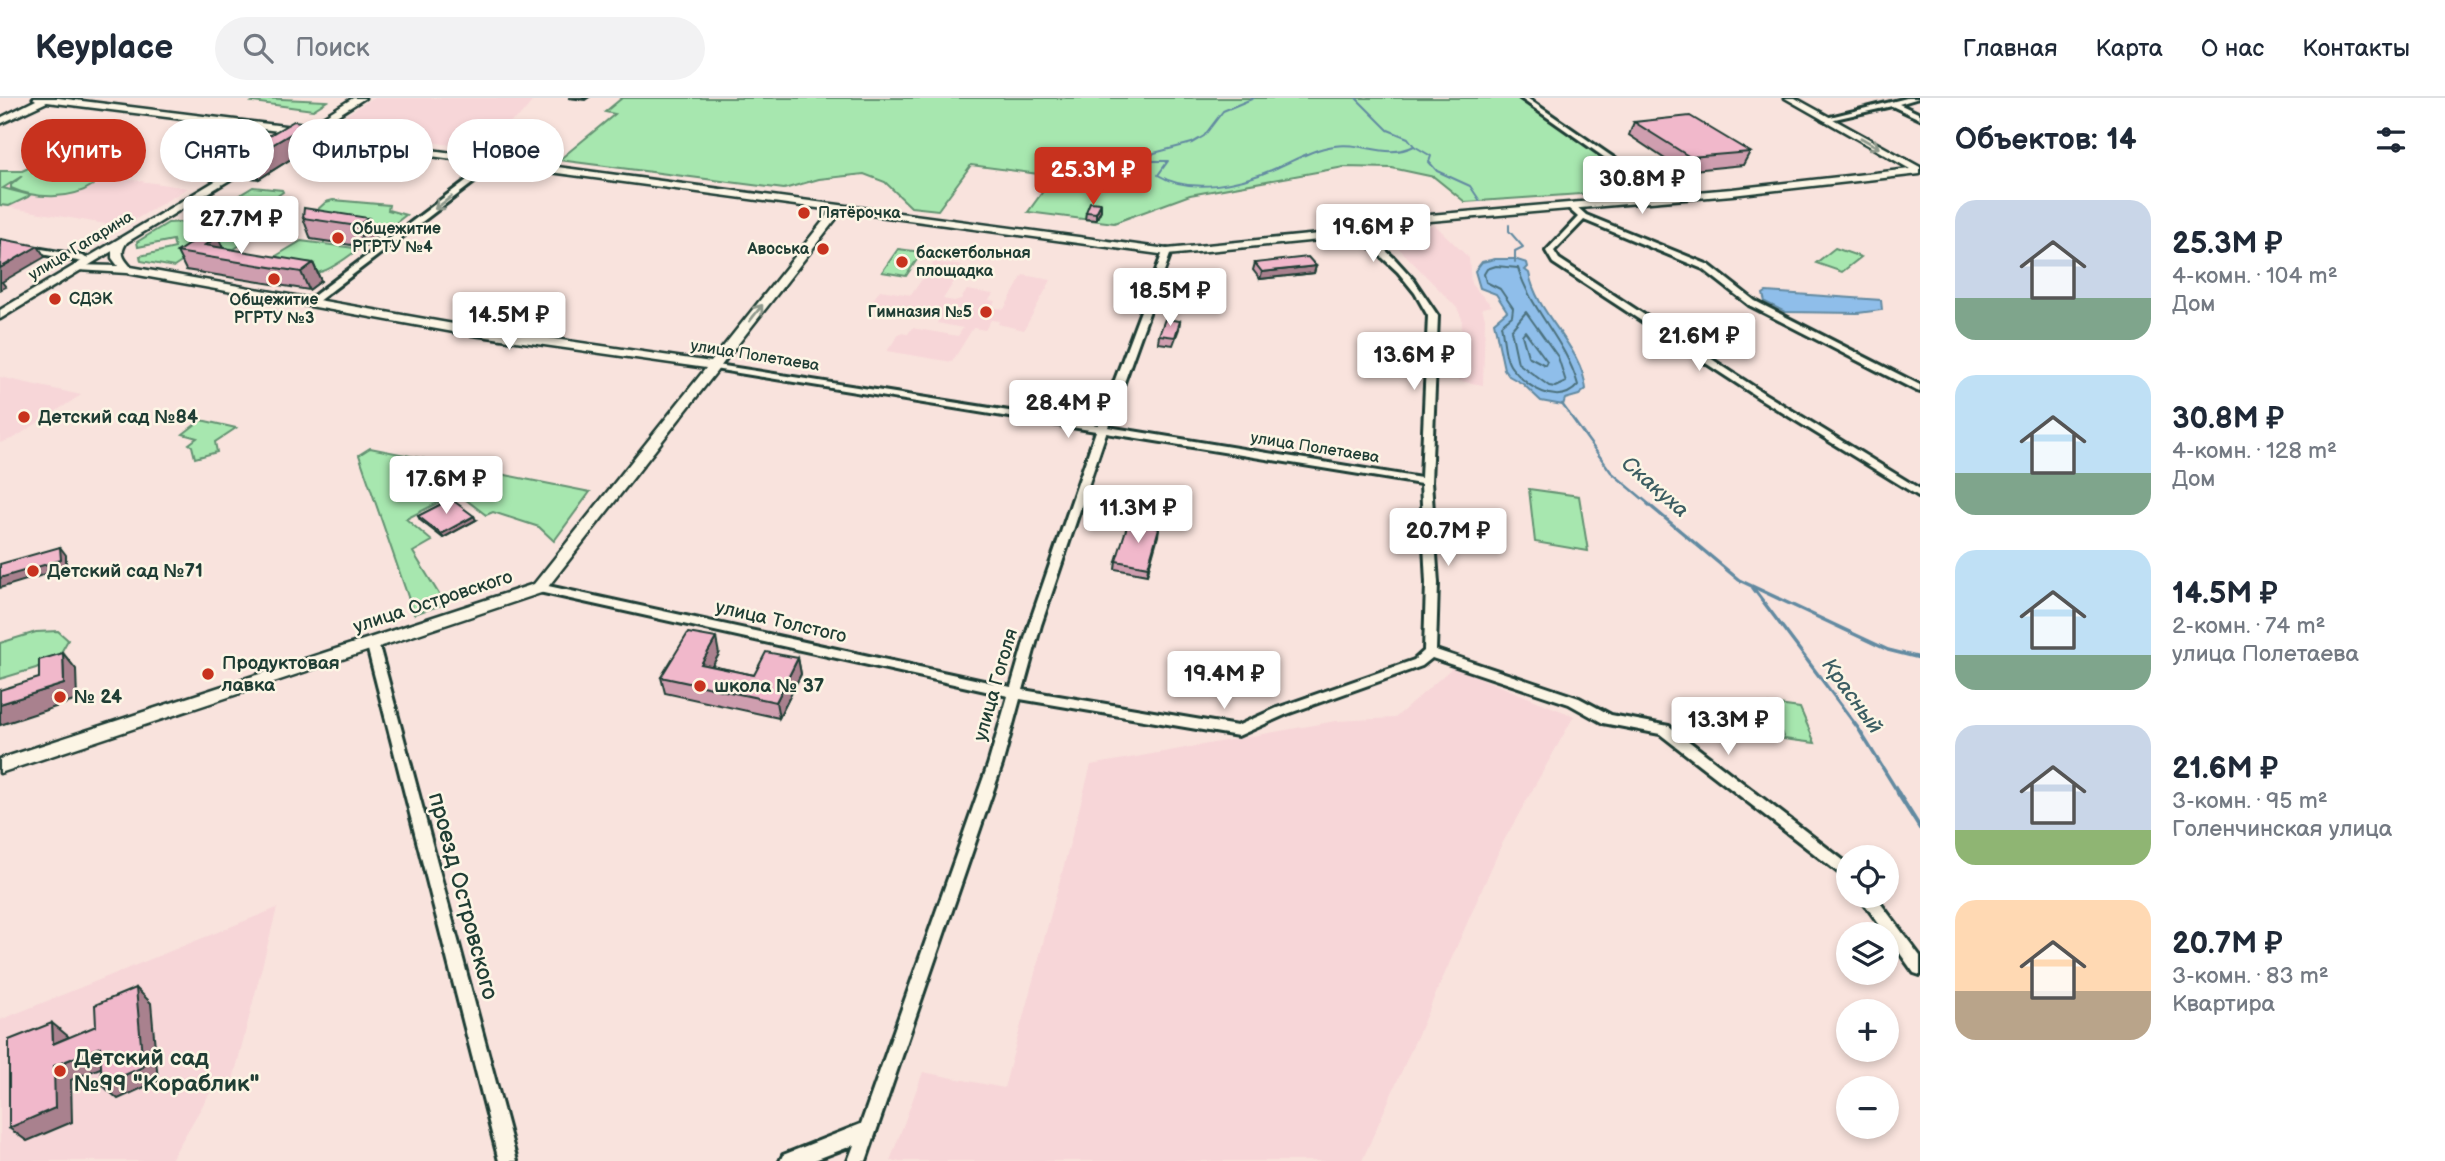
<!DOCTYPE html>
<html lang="ru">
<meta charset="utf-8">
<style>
:root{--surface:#fff;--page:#f2f2f3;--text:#1f2937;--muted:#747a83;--line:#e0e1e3;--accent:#c8321e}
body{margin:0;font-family:"Balsamiq Sans",sans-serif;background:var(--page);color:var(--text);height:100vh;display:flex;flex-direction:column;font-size:26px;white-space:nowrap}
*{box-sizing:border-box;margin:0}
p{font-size:23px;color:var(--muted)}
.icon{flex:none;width:38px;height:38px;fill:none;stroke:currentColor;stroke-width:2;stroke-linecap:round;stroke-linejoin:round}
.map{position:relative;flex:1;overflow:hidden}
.panel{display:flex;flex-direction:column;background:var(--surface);width:525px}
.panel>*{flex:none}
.banner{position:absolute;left:21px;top:21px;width:665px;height:63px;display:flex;gap:14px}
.controls{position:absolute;left:1836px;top:747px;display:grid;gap:14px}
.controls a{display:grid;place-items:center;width:63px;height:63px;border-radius:50%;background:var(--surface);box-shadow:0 4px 10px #0003;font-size:35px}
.price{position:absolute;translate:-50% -60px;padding:0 16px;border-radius:7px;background:#fff;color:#222;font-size:23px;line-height:46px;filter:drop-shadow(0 2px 4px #0008)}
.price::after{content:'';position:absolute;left:50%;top:42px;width:21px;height:16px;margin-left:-10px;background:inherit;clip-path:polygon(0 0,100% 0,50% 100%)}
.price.current{background:var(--accent);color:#fff}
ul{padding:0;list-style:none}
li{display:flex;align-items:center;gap:21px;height:175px;padding:0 35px}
li span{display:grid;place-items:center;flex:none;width:196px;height:140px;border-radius:21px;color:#555}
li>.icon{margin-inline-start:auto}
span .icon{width:84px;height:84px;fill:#fffc;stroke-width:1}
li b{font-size:30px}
h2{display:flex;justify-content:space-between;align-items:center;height:84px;padding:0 35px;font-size:30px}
.tag{padding:0 24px;border-radius:32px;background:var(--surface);box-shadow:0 4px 10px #0003;font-size:24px;line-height:63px}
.tag.current{background:var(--accent);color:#fff}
header{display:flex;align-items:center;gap:42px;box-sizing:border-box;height:98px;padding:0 35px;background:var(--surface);border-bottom:2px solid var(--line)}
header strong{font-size:33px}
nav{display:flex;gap:38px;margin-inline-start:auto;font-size:24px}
.search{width:490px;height:63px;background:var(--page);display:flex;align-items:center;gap:18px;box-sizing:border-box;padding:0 24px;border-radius:38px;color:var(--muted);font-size:26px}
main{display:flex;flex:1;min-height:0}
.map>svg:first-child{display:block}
.built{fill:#f7d6d8}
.green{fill:#a7e7af;stroke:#639272;stroke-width:2}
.water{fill:#8fbeea;stroke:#628aa1;stroke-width:2}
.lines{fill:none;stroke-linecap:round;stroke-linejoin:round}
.shore{stroke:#4c717d;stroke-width:2}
.stream-far3{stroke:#628aa1;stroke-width:2}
.stream-far2{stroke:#628aa1;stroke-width:2.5}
.stream-far1{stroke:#628aa1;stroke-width:3.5}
.stream{stroke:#628aa1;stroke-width:4.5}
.minor-casing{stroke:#1f3d34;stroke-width:6}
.tertiary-casing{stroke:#1f3d34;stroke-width:5}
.secondary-casing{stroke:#1f3d34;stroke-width:5}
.minor{fill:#fcf5e5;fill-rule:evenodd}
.tertiary{fill:#fcf5e5;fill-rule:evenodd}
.secondary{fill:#fcf5e5;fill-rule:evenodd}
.wall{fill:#cf9eaf;stroke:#1f3d34;stroke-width:2}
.shaded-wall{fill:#a9818e;stroke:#1f3d34;stroke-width:2}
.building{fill:#f1b8cb;stroke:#1f3d34;stroke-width:2}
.oneway{stroke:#8e998c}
.poi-dot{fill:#c8321e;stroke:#fcf5e5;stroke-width:2.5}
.labels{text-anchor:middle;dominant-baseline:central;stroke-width:5;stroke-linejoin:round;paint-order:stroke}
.far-poi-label{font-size:16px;font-weight:bold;fill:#1f3d34;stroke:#fcf5e5;text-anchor:start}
.far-street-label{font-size:16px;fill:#1f3d34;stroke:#fcf5e5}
.poi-label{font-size:19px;font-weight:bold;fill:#1f3d34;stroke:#fcf5e5;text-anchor:start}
.street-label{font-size:19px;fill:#1f3d34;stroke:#fcf5e5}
.water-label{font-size:21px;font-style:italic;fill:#3b5d62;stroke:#fcf5e5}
.near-street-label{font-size:23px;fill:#1f3d34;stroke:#fcf5e5}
.near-poi-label{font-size:23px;font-weight:bold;fill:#1f3d34;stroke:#fcf5e5;text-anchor:start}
</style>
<header>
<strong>Keyplace</strong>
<div class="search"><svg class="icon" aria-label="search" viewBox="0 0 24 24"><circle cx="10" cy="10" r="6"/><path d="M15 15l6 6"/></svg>Поиск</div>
<nav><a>Главная</a><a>Карта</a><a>О нас</a><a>Контакты</a></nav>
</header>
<main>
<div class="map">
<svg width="1920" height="1063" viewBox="0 0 1920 1063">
<rect width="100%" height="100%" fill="#f9e3dd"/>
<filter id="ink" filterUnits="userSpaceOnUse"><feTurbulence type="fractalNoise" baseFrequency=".0143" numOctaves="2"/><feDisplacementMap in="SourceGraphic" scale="14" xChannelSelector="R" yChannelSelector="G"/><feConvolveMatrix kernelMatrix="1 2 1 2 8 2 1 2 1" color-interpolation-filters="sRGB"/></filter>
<g filter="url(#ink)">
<g class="built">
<polygon points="373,0 535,0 521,17 470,50 331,29 333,25"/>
<polygon points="39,68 188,90 123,129 0,108 0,87"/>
<polygon points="1435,127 1469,160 1471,186 1492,208 1482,210 1485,220 1483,287 1459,283 1462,221 1457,210 1385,136 1391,132"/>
<polygon points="934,164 964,168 943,201 954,203 961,201 967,192 993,196 989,202 995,203 992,209 1004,211 1023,177 1051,182 1024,232 998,226 999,223 991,222 985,232 973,230 952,264 887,253 900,235 908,236 912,230 958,238 963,230 937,225 942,214 932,213 928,219 868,209 880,192 911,197"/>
<polygon points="0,279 81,297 14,340 0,345"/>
<polygon points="1453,569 1574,618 1502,746 1362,1063 890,1063 923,974 1004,990 1091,667 1336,623 1395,620"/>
<polygon points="277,810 232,986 214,988 170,1063 0,1063 0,922"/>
</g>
<g class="green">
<polygon points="259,0 327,3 313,12 252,4"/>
<polygon points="622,0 1520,0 1653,91 1465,104 1434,79 1392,70 1344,69 1190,97 1114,125 1028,114 1054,78 971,67 938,112 911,109 885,84 864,76 819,81 784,91 559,62 615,16 605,14"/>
<polygon points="349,54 364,56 352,67 357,73 356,77 341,82 317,77"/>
<path d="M 37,66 L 93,73 L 90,77 L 48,72 L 31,75 L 49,74 L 89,79 L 93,80 L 93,87 C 71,102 35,101 11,90 L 11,87 L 22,78 L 3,90 L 30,97 L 28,99 L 9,108 L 0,107 L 0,73 L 22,73 Z"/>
<polygon points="253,89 282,92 283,94 276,99 284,102 252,122 256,123 275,115 287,117 234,151 205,148 174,169 141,163 140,158 175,150 173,142 138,149 137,144 168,125 197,123"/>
<polygon points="333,102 389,107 388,112 406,117 385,133 379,134 306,122 326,104"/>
<path d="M 301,143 L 354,150 L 357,152 C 314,185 315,176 266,164 Z"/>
<polygon points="1835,150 1861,159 1842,174 1816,165"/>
<polygon points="898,151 922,154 906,178 882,174"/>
<polygon points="201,322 236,330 215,344 217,354 195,360 192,348 189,346 197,340 183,336"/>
<polygon points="370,350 590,394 554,443 539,429 493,414 486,417 457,395 406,421 432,443 413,454 445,506 414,516 359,357"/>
<polygon points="1529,391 1579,398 1588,453 1535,444"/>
<polygon points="58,533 68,542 59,558 36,570 0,581 0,545 36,534"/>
<polygon points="1770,606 1800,610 1815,645 1784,641"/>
</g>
<g class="water">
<path d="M 1495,161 L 1514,161 L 1527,165 L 1528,169 L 1525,172 L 1529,175 C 1537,218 1581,246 1586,291 L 1579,297 L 1565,301 L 1563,307 L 1541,303 L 1523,286 L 1509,278 L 1504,271 L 1494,224 L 1507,213 L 1496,196 L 1480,190 L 1475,173 L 1482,164 Z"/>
<polygon points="1766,194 1881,202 1882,212 1858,215 1785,214 1765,204 1763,196"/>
</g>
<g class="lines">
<g class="shore">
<path d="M 1496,168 L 1518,170 C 1531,213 1566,243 1578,287 C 1558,310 1527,289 1512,270 C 1504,261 1504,239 1501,227 L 1512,218 L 1513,210 L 1500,191 L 1486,184 L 1484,176 L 1487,171 Z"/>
<polygon points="1526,214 1558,259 1566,284 1555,289 1549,288 1518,265 1511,232"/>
<polygon points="1525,233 1547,263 1545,267 1528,258 1522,237"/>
</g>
<g class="stream-far3">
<polyline points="1356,0 1388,32 1408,40 1414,48 1431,58 1429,64 1437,73 1470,88 1480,103"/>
<polyline points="1149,60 1154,55 1192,45 1204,38 1223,13 1254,0"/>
<path d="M 1126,63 L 1168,63 L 1158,77 C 1191,97 1240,86 1274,71 C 1293,63 1313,51 1334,48 C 1362,43 1387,62 1414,48"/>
<polyline points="1509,127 1509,133 1523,149 1515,153 1515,164"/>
</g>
<polyline class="stream-far2" points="1562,306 1611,374 1650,407"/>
<g class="stream-far1">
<polyline points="1648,406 1739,482 1888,552 1920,560"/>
<polyline points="1753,490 1858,630 1899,696"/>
</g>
<polyline class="stream" points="1898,695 1920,730"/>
<defs>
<g id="minor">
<polygon points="1520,0 1527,0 1672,100 1665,102"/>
<polygon points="1907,0 1919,0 1899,6 1920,16 1920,21 1892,8 1826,23 1822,21"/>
<polygon points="500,57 507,59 313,207 307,207 307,203"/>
<polygon points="1569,107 1575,107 1586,117 1709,167 1755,203 1920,287 1920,294 1917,293 1749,207 1703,171 1584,122 1554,153 1559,161 1765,296 1920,391 1920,399 1759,300 1553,165 1546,153 1578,119 1569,111"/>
<path d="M 1356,131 L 1362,131 L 1394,160 L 1413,181 L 1438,218 L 1431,384 L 1438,485 L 1436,552 L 1579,600 L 1611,617 L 1669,628 L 1848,766 L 1848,780 L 1843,778 L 1660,636 L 1603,625 L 1569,606 L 1432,560 L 1422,568 L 1287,616 L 1238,638 L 1020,601 L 1002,667 L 866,1063 L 848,1063 L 854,1047 L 812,1063 L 780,1063 L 783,1057 L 861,1026 L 988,667 L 1008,598 L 539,494 L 535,493 L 533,490 L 535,487 L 539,486 L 1011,589 L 1029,527 L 1096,333 L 714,271 L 711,270 L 711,266 L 1098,327 L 1163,154 L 1167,151 L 1171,154 L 1108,329 L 1421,380 L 1428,218 L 1415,195 L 1398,174 L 1356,135 ZM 1106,335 L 1421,386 L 1426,485 L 1424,553 L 1414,562 L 1277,610 L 1237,628 L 1023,592 L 1041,527 Z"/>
<polygon points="0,144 83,158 87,161 83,164 0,148"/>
<polygon points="372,540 378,544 517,1063 499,1063 366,544"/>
<polygon points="1859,798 1875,798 1920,858 1920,877 1914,875"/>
</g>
<path id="tertiary" d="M 33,0 L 58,0 L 301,30 L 304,31 L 304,35 L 349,41 L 1167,151 L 1319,136 L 1430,117 L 1732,91 L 1910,71 L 1785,0 L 1795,0 L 1920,69 L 1920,76 L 1732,97 L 1430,123 L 1319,142 L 1167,157 L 842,113 L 544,494 L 0,675 L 0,661 L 534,486 L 706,270 L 459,235 L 127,175 L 78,172 L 74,171 L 74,167 L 118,168 L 112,160 L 112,150 L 122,141 L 127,144 C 119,155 123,160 131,169 L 459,227 L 711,264 L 832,112 L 349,47 L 300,40 L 295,35 L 47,4 L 0,26 L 0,20 L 36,2 Z"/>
<g id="secondary">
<polygon points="353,0 365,0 295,44 286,42"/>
<polygon points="257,58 266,60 0,221 0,212"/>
</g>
</defs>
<use href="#minor" class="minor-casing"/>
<use href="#tertiary" class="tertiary-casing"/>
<use href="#secondary" class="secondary-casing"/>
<use href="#minor" class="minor"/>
<use href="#tertiary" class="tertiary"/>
<use href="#secondary" class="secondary"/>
</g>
<g class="wall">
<polygon points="568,0 588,0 585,2"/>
<polygon points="1634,24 1750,54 1743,67 1683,73 1629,37"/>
<polygon points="309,25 316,45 259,81 243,79 234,58"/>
<polygon points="1654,73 1685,79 1682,86 1663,88 1651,80"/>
<polygon points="1101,105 1101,112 1096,122 1085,121 1086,114"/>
<polygon points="303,120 368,120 376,141 365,149 311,141"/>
<polygon points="177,154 313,165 321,183 309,192 186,172"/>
<polygon points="1255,165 1316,168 1314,175 1260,181 1253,172"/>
<polygon points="1180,223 1179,231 1173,247 1158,245 1159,237"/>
<polygon points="418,418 476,422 443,440 420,422"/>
<polygon points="1159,430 1147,477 1115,471 1116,463"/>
<polygon points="719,556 712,568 754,577 798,560 801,576 779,620 665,595 661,579"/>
</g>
<g class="shaded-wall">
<polygon points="309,25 316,45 259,81 250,60"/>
<polygon points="1101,105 1101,112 1096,122 1096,115"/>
<polygon points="368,120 376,141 365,149 357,128"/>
<polygon points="218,139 226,157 205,147"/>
<polygon points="38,148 45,159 2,184 6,189 0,192 0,170"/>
<polygon points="313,165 321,183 309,192 301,174"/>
<polygon points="1316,168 1314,175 1260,181 1262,174"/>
<polygon points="474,418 476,422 443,440 441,436"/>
<polygon points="1159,430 1158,438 1147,477 1148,469"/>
<polygon points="60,449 66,457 66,470 0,490 0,480"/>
<polygon points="716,540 719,556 704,582 701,566"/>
<polygon points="63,555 76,571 77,602 0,627 0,606 64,586"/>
<polygon points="798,560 801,576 779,620 776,604"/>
<polygon points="136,890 151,905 158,983 118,1001 102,987"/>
<polygon points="52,925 69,939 53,946"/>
<polygon points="100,949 115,964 71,982 72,1024 27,1043 9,1030 54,968"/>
</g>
<g class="building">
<polygon points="1690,18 1750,54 1690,59 1634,24"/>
<polygon points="294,23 309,25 250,60 234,58"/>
<polygon points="1673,71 1685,79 1666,81 1654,73"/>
<polygon points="1090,104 1101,105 1096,115 1086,114"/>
<polygon points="304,110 368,120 357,128 303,120"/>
<polygon points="203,137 218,139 205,147 313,165 301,174 177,154"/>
<polygon points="1,141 38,148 0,170"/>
<polygon points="1308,159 1316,168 1262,174 1255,165"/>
<polygon points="1165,221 1180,223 1175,239 1159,237"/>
<polygon points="451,401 474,418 441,436 418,418"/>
<polygon points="1128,425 1159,430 1148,469 1116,463"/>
<polygon points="60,449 61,462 0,480 0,466"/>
<polygon points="688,535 716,540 701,566 754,577 766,554 798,560 776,604 661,579"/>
<polygon points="63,555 64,586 0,606 0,592 39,580 39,562"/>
<polygon points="136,890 143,969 102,987 100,949 54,968 55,1010 9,1030 9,942 52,925 53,946 96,928 95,907"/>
</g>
<defs><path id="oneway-shaft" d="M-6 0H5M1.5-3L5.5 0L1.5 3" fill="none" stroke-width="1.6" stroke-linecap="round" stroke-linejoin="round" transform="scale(1.75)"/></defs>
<g class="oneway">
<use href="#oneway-shaft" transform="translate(1870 45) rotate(30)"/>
<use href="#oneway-shaft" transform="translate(443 105) rotate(143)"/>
<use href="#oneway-shaft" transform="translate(756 215) rotate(-52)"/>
</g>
</g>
<g class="poi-dot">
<circle cx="804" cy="115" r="7"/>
<circle cx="338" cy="140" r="7"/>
<circle cx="823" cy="151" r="7"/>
<circle cx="902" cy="164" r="7"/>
<circle cx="274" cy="181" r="7"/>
<circle cx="55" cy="201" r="7"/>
<circle cx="986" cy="214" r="7"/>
<circle cx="24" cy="319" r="7"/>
<circle cx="33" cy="473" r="7"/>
<circle cx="208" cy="576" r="7"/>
<circle cx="700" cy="588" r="7"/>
<circle cx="60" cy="599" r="7"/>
<circle cx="60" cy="973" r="7"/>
</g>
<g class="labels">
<g class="far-poi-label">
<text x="818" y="115">Пятёрочка</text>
<text x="352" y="131">Общежитие<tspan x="352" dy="18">РГРТУ №4</tspan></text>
<text x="809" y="151" text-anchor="end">Авоська</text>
<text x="916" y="155">баскетбольная<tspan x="916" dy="18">площадка</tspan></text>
<text x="69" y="201">СДЭК</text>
<text x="274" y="202" text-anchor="middle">Общежитие<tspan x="274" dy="18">РГРТУ №3</tspan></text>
<text x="972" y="214" text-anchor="end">Гимназия №5</text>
</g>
<g class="far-street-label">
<text transform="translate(81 148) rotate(-31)">улица Гагарина</text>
<text transform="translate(755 258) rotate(9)">улица Полетаева</text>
<text transform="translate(1315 350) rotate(9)">улица Полетаева</text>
</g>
<g class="poi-label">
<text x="38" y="319">Детский сад №84</text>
<text x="47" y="473">Детский сад №71</text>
<text x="222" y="565">Продуктовая<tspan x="222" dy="22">лавка</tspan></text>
<text x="714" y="588">школа № 37</text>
<text x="74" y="599">№ 24</text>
</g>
<g class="street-label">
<text transform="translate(433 504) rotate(-18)">улица Островского</text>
<text transform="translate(781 524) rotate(13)">улица Толстого</text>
<text transform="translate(996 587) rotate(-74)">улица Гоголя</text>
</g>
<g class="water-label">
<text transform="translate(1655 389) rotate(41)">Скакуха</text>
<text transform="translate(1852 598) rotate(54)">Красный</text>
</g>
<g class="near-street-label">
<text transform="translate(463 798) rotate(75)">проезд Островского</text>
</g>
<g class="near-poi-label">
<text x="74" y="960">Детский сад<tspan x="74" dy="26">№99 "Кораблик"</tspan></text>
</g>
</g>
</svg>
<div class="controls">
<a><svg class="icon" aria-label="locate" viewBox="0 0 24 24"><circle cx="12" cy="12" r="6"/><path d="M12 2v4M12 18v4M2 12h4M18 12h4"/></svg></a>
<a><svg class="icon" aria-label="layers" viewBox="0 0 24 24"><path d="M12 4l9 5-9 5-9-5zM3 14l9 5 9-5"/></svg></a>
<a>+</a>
<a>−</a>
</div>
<b class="price current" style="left:1093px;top:109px">25.3M ₽</b>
<b class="price" style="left:1642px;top:118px">30.8M ₽</b>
<b class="price" style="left:241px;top:158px">27.7M ₽</b>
<b class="price" style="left:1373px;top:166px">19.6M ₽</b>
<b class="price" style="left:1170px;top:230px">18.5M ₽</b>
<b class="price" style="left:509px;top:254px">14.5M ₽</b>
<b class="price" style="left:1699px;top:275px">21.6M ₽</b>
<b class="price" style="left:1414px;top:294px">13.6M ₽</b>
<b class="price" style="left:1068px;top:342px">28.4M ₽</b>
<b class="price" style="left:446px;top:418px">17.6M ₽</b>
<b class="price" style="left:1138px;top:447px">11.3M ₽</b>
<b class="price" style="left:1448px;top:470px">20.7M ₽</b>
<b class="price" style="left:1224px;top:613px">19.4M ₽</b>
<b class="price" style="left:1728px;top:659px">13.3M ₽</b>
<div class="banner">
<a class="tag current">Купить</a>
<a class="tag">Снять</a>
<a class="tag">Фильтры</a>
<a class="tag">Новое</a>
</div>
</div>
<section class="panel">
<h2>Объектов: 14<svg class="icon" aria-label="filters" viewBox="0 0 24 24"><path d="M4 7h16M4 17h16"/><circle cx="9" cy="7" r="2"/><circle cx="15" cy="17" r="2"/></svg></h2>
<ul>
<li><span style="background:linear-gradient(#c9d6e8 70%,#7fa58c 0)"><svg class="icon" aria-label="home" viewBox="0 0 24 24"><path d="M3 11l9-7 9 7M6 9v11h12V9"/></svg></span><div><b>25.3M ₽</b><p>4-комн. · 104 m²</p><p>Дом</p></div></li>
<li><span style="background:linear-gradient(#bfe0f5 70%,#7fa58c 0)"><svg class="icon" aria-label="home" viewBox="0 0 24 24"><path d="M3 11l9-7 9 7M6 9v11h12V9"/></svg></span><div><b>30.8M ₽</b><p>4-комн. · 128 m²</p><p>Дом</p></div></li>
<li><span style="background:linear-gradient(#bfe0f5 75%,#7fa58c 0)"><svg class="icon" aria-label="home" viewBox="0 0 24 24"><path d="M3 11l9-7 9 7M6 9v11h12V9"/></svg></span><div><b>14.5M ₽</b><p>2-комн. · 74 m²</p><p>улица Полетаева</p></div></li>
<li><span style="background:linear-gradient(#c9d6e8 75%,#8fb573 0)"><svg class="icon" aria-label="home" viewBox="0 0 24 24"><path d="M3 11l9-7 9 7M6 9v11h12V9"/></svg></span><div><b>21.6M ₽</b><p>3-комн. · 95 m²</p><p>Голенчинская улица</p></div></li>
<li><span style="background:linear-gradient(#ffd9b3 65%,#b9a48a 0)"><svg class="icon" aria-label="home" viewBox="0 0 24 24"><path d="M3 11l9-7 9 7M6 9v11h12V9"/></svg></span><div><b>20.7M ₽</b><p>3-комн. · 83 m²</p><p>Квартира</p></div></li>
</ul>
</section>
</main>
